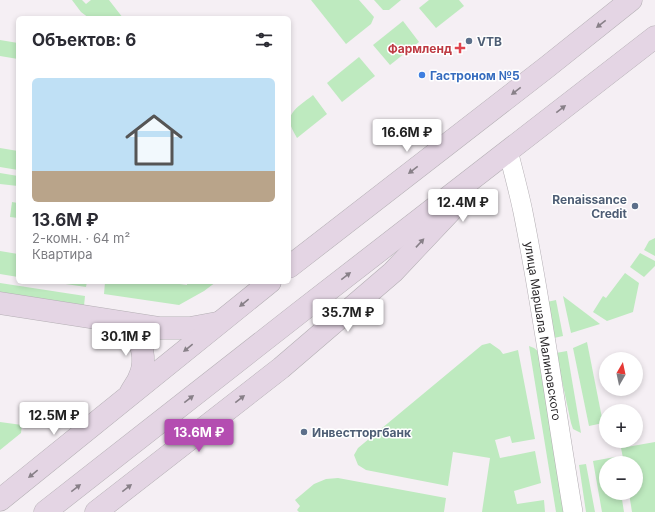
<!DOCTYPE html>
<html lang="ru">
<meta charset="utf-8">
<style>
:root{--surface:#fff;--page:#f2f2f3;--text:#2b2b33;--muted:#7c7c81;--accent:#b44db1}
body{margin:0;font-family:Inter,sans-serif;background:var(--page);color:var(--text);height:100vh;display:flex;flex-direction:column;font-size:15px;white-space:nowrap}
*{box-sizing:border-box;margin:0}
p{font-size:13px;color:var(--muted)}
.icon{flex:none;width:22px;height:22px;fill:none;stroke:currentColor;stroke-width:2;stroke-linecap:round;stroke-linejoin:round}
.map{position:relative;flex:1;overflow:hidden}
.side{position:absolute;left:16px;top:16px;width:275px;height:268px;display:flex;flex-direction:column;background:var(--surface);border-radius:6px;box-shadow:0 2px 6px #0003}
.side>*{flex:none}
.needle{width:26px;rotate:9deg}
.controls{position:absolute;left:599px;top:352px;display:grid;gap:8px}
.controls a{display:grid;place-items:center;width:44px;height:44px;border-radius:50%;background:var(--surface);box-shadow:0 2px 6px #0003;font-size:20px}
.price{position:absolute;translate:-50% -34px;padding:0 9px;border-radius:4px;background:#fff;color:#222;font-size:13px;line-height:26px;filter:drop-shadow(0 1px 2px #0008)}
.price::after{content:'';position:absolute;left:50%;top:24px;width:12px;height:9px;margin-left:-6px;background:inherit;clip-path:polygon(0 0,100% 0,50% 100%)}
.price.on{background:var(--accent);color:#fff}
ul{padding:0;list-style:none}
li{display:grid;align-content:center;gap:8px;height:212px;padding:0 16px}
li span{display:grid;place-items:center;height:124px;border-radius:6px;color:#555}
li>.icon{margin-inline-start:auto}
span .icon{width:72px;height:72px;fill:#fffc;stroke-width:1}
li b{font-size:17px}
h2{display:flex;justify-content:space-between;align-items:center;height:48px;padding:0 16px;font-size:17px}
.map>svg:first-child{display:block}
.green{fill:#beeabf}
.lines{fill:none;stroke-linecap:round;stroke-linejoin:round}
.street-casing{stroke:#b4afb4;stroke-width:20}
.secondary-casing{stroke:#b4afb4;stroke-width:23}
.street{stroke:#fff;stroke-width:19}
.secondary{stroke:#e4d5e4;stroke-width:22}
.oneway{fill:#888088}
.service-dot{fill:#5c6f8a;stroke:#fff;stroke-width:1.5}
.health-dot{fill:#e0444e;stroke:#fff;stroke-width:1.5}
.shop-dot{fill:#3f7fe0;stroke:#fff;stroke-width:1.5}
.labels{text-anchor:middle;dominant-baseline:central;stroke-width:3;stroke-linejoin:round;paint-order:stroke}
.service-label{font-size:12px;font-weight:bold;fill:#4e5e75;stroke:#fff;text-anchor:start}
.health-label{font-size:12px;font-weight:bold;fill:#be3a42;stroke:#fff;text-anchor:end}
.shop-label{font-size:12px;font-weight:bold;fill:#366cbe;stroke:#fff;text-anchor:start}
.street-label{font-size:12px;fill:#2c2a2c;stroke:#fff}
</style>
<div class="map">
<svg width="655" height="512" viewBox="0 0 655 512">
<rect width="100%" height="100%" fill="#f5eff4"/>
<g class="green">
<polygon points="72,0 82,0 86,4 91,0 109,0 123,18 89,18 81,12"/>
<polygon points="311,0 359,0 374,17 371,24 346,44"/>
<polygon points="374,0 401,0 389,10 383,10"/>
<polygon points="429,0 459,0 464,6 436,28 419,8"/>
<polygon points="403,21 419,42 390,65 373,45"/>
<polygon points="0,40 18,43 18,59 0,56"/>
<polygon points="359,57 375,76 342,102 327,83"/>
<path d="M 313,95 L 327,114 L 297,138 C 294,132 290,127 290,120 C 290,110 306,101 313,95 Z"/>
<polygon points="0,148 18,151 18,170 0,167"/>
<polygon points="0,173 18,176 18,186 0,184"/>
<polygon points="12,202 18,203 18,218 10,217"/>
<polygon points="655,238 655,256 644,250 649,241"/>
<polygon points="0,251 18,254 18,277 0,274"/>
<polygon points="640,253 655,261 655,266 644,277 630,267"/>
<polygon points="625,273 639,283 633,312 607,321 593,312 603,296 606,298"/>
<polygon points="52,282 87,282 86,287"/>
<polygon points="105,282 165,282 187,285 187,282 216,282 204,291 179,305 104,294"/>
<polygon points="0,283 85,296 84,306 0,293"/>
<polygon points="563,296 600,324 571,333"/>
<polygon points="556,300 563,336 554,338 547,302"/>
<polygon points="587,342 603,423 589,426 573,348"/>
<polygon points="490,343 500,350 503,354 518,350 535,439 512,443 510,436 495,440 500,458 535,451 541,483 514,491 517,504 544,500 545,512 482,512 490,458 453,452 448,486 366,470 358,465 354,455 358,448 482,345"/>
<polygon points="529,346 534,348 539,352 565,512 556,512"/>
<polygon points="567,351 581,433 573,429 571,423 556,353"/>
<polygon points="0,422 22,425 21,433 0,450"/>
<polygon points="655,442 655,512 632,512 629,493 636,493 636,463 624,463 621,448"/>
<polygon points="615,457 616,463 606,463 606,493 621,493 624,512 602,512 593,461"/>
<polygon points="586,464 595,512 586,512 579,465"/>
<polygon points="338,478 446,498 444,512 299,512 297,510 300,506 295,500 314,484 326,479"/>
</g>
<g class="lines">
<defs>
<path id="street" d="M 508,150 C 513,171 519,192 523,212 C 543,312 556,412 573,512"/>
<g id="secondary">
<polyline points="289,267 547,67 631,0"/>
<polyline points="0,303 160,328 190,328 217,323"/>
<path d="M 115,322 C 122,326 130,330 135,336 C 145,347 145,366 139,378 C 137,383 133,388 131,392"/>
<polyline points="0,500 270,282"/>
<polyline points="45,512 299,313 655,37"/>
<polyline points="96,512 281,368 393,272 459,202"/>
</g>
</defs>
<use href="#street" class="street-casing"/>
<use href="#secondary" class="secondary-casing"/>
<use href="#street" class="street"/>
<use href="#secondary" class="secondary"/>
</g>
<defs><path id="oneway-solid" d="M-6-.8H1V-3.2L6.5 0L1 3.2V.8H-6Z"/></defs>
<g class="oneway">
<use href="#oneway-solid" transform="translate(601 24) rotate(142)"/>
<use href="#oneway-solid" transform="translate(516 91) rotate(142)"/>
<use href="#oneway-solid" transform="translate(561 109) rotate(-38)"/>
<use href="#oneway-solid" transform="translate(413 170) rotate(142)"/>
<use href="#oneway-solid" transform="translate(420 243) rotate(-47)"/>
<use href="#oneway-solid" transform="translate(346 276) rotate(-38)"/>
<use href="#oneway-solid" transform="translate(244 303) rotate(141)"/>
<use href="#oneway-solid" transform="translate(188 348) rotate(141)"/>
<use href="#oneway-solid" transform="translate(189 399) rotate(-38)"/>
<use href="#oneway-solid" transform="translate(240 399) rotate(-38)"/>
<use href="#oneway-solid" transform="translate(33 474) rotate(141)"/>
<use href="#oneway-solid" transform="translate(76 488) rotate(-38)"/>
<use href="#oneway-solid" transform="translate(127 488) rotate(-38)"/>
</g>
<g class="service-dot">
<circle cx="469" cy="41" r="4"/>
<circle cx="635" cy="206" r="4"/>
<circle cx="304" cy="432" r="4"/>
</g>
<path class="health-dot" d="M458 42h4v4h4v4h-4v4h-4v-4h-4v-4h4z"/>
<circle class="shop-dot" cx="422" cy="75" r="4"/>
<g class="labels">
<g class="service-label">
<text x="477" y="41">VTB</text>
<text x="627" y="199" text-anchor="end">Renaissance<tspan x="627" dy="14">Credit</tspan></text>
<text x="312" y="432">Инвестторгбанк</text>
</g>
<g class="health-label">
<text x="452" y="48">Фармленд</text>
</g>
<g class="shop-label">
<text x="430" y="75">Гастроном №5</text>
</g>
<g class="street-label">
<text transform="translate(543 331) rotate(81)">улица Маршала Малиновского</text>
</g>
</g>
</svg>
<div class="controls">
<a><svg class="needle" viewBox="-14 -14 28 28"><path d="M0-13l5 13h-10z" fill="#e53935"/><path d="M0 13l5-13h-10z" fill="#7c7c81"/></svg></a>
<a>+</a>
<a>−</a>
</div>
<b class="price" style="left:407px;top:153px">16.6M ₽</b>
<b class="price" style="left:463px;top:223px">12.4M ₽</b>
<b class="price" style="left:348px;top:333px">35.7M ₽</b>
<b class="price" style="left:126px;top:357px">30.1M ₽</b>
<b class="price" style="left:54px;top:436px">12.5M ₽</b>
<b class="price on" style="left:199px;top:453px">13.6M ₽</b>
<section class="side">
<h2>Объектов: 6<svg class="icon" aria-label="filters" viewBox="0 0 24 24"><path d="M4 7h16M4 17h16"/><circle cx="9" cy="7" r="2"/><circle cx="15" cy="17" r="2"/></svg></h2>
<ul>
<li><span style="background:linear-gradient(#bfe0f5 75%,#b9a48a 0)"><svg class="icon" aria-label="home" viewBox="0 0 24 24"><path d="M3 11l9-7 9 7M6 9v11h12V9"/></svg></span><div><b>13.6M ₽</b><p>2-комн. · 64 m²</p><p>Квартира</p></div></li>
</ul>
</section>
</div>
